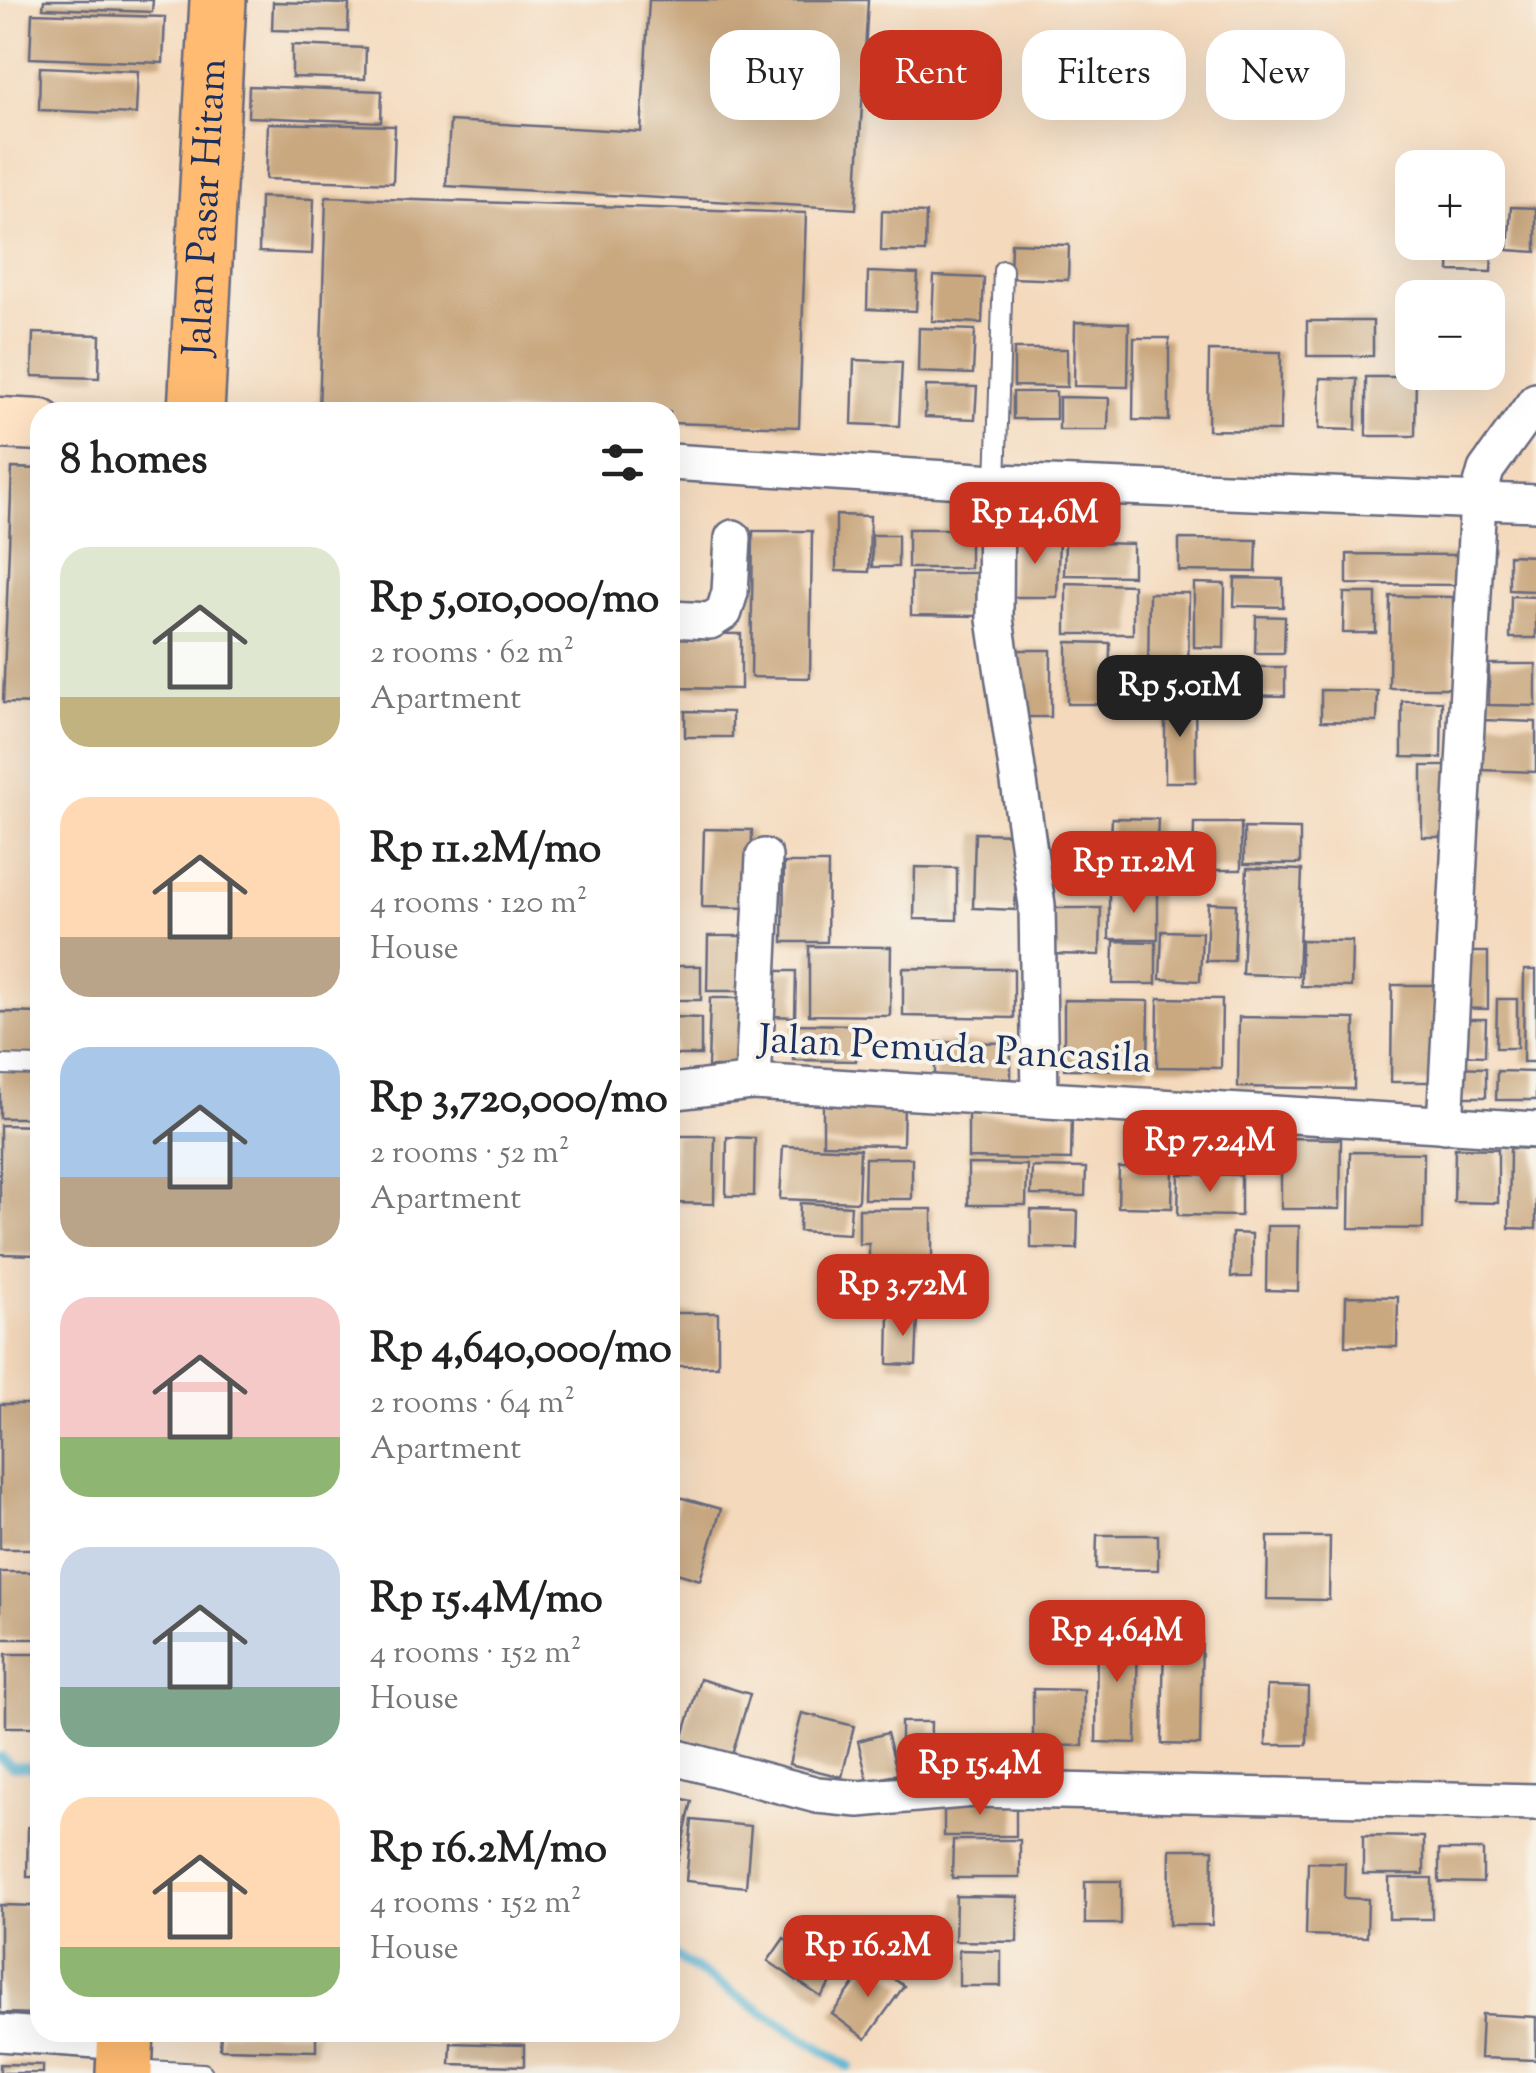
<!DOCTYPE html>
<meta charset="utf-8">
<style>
:root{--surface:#fff;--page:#f6f6f6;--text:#222;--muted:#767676;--accent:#c8321e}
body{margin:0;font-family:"Sorts Mill Goudy",serif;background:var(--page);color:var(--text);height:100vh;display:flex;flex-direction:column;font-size:38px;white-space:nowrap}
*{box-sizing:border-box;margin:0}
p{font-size:32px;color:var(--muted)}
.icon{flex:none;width:55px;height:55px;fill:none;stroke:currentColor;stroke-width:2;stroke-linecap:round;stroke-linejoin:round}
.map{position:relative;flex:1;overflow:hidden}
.sheet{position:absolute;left:30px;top:402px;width:650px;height:1640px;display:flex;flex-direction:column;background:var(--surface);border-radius:30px;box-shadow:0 10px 40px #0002}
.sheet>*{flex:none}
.banner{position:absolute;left:710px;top:30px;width:675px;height:90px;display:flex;gap:20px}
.tools{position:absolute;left:1395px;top:150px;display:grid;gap:20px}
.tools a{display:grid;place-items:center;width:110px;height:110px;border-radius:20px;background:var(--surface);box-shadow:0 10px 40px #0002;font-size:50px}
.price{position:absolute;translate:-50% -85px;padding:0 22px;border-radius:20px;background:var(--accent);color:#fff;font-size:32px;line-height:65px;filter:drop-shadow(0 2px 5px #0008)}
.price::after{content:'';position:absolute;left:50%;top:60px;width:30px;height:22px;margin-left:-15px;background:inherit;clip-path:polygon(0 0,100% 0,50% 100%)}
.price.selected{background:#222;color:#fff}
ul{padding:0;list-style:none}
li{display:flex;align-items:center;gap:30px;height:250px;padding:0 30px}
li span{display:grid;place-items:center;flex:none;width:280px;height:200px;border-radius:30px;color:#555}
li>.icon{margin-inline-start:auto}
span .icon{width:120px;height:120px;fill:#fffc;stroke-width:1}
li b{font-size:42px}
h2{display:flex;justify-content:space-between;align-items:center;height:120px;padding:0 30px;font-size:42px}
.tag{padding:0 35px;border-radius:30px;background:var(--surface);box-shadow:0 10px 40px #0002;font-size:35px;line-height:90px}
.tag.selected{background:var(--accent);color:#fff}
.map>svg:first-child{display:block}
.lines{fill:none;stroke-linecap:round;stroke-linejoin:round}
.stream{stroke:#54b2d3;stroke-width:10}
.building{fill:#c9a77f}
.service-casing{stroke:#676a7f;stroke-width:22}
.minor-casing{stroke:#676a7f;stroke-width:40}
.secondary-casing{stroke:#676a7f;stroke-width:55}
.primary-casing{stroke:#676a7f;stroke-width:60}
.service{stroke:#fff;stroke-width:18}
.minor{stroke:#fff;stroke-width:35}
.secondary{stroke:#ffe4c6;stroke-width:50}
.primary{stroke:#ffbb71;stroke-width:55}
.labels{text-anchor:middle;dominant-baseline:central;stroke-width:8;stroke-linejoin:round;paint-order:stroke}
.street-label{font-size:40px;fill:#1b2f5e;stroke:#f7f3e8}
</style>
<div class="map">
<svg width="1536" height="2073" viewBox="0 0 1536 2073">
<rect width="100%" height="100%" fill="#f7f3e8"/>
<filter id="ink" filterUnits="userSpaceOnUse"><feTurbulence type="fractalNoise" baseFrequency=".01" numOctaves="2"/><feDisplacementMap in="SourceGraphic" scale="20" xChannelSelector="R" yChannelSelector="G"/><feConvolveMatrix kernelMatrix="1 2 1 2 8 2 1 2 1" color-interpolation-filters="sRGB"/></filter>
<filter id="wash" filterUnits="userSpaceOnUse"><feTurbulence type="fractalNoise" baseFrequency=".0048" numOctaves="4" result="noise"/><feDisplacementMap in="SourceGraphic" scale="40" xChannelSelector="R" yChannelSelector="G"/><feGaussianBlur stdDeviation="2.25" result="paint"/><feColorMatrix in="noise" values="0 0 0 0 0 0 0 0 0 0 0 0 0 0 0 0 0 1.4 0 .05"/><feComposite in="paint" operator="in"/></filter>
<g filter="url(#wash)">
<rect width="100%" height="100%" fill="#f4d9bc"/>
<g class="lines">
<g class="stream">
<polyline points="0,1757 12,1766 40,1767"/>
<polyline points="670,1953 849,2067"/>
</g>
</g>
<g id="blocks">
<g class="building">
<polygon points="44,0 153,0 152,12 43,8"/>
<polygon points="649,0 868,0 856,209 446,186 450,121 641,132"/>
<polygon points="273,2 349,4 348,32 272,30"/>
<polygon points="32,13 165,17 163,63 30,58"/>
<polygon points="292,45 366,48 365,79 292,77"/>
<polygon points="40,67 138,71 136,114 39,110"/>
<polygon points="249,86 382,91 381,122 248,117"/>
<polygon points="268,123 395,126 393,183 266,179"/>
<polygon points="260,197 314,199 312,254 259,252"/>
<polygon points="326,197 806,213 799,427 670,423 670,412 319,412"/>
<polygon points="1511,207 1536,208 1536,252 1508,250"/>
<polygon points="882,211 926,213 925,252 881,251"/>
<polygon points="1488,218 1494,218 1491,272 1449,271 1450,242 1488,242"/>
<polygon points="1011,243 1069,245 1068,280 1010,278"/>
<polygon points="868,272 918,274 916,311 867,309"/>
<polygon points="934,276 984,278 982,323 932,321"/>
<rect x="1307" y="321" width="66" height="35"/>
<polygon points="1075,322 1129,323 1128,387 1074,386"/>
<polygon points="919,328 975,330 973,374 918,372"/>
<polygon points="33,333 100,335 99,378 32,376"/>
<polygon points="1134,338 1169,338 1169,421 1133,420"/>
<polygon points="1014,349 1067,349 1067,387 1014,386"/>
<polygon points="1209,351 1281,352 1280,431 1208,430"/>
<polygon points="854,360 902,362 899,426 852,424"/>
<rect x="1433" y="372" width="54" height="5"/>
<polygon points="1366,377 1416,377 1415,436 1366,436"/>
<polygon points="1320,378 1357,379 1356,430 1319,429"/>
<polygon points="926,386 977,387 975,419 925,417"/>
<rect x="1013" y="392" width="43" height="27"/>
<polygon points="1059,397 1109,398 1108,430 1059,430"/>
<polygon points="12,468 40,469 40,704 3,703"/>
<polygon points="836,515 870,516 869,572 836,571"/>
<rect x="908" y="529" width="62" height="39"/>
<polygon points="753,531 812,531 810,678 751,677"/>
<rect x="872" y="535" width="26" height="32"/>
<polygon points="1013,537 1059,538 1057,597 1011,597"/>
<polygon points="1179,539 1257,540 1256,572 1179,571"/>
<polygon points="1065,542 1133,544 1133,576 1064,575"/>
<polygon points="1347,554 1459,555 1459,585 1347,584"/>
<polygon points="1509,555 1536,556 1536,591 1509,590"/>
<polygon points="911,573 978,573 977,616 911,615"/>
<polygon points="1235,578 1283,579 1283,607 1234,606"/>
<polygon points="1066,583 1133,585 1133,634 1066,634"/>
<polygon points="1194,583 1225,584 1224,648 1194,647"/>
<polygon points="1149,593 1189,593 1188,683 1148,683"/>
<polygon points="1344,593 1376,593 1376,633 1343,633"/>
<polygon points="1390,596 1453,597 1452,688 1389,688"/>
<polygon points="1511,596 1536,597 1536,638 1510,638"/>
<polygon points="1256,616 1285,617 1284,653 1255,653"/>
<polygon points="670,633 741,634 741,689 670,688"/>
<polygon points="1067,642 1110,643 1109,704 1067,704"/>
<polygon points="1015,650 1051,650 1051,717 1014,717"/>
<polygon points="1489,664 1536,664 1536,706 1489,705"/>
<polygon points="1239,667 1285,667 1285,696 1239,695"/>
<polygon points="1321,690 1378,691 1377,722 1321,721"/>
<polygon points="1165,698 1195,698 1196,782 1165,782"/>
<polygon points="1402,701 1442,701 1441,758 1402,757"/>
<polygon points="685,711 732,712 732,737 685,737"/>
<polygon points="1483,720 1536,722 1536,772 1481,770"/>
<polygon points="1422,766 1451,766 1450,837 1422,837"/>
<polygon points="1112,818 1158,819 1156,862 1110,860"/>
<polygon points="1194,823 1241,823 1241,870 1193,870"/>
<polygon points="1244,828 1300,829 1300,864 1244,864"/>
<polygon points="704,829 752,830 751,908 702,907"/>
<polygon points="975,833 1018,834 1015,910 973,908"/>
<polygon points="784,863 828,863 827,942 783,942"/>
<polygon points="915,867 957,868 957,920 914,919"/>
<polygon points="1247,868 1302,870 1298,976 1242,974"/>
<rect x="1109" y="892" width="49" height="47"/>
<polygon points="1208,903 1236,904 1234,961 1206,961"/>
<polygon points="1051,908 1101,908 1100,955 1050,954"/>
<polygon points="1162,931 1202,932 1200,981 1160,979"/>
<polygon points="708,936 741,936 740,991 707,991"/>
<polygon points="1301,940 1352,941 1351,987 1301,986"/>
<polygon points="1114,941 1156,942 1156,984 1113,984"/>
<polygon points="809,946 891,947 890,1016 809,1015"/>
<polygon points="1456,952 1488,952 1488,1009 1455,1008"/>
<rect x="670" y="966" width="31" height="34"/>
<polygon points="903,968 1014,969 1014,1018 903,1016"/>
<polygon points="1524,970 1536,970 1536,1062 1523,1062"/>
<polygon points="772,971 796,971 795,1017 771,1016"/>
<polygon points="1392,985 1434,985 1433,1082 1391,1082"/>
<polygon points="710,998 743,998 741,1067 708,1067"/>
<polygon points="1158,998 1222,999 1221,1068 1157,1067"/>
<polygon points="1497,999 1517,999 1517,1048 1496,1048"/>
<polygon points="1064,1000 1149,1001 1148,1070 1064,1069"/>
<polygon points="0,1012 40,1013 40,1062 0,1061"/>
<polygon points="674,1017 701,1018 701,1055 674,1055"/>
<polygon points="1239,1017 1355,1019 1354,1089 1238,1087"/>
<polygon points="1458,1019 1486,1019 1485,1056 1458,1055"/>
<polygon points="793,1024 856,1025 856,1061 793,1060"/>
<polygon points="935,1042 1011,1043 1011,1082 935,1081"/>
<polygon points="1451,1067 1486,1068 1486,1097 1451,1097"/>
<rect x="0" y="1070" width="40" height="48"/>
<polygon points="1497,1071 1536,1072 1536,1100 1496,1100"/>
<polygon points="823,1101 904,1102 903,1145 823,1144"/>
<polygon points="968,1114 1072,1116 1071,1160 968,1158"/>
<polygon points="1147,1119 1227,1120 1227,1161 1146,1160"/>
<polygon points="0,1125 40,1126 40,1255 0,1254"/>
<polygon points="674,1136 715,1136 714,1204 674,1203"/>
<polygon points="727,1137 755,1138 754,1196 726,1196"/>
<polygon points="1281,1138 1341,1139 1340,1209 1281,1209"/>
<polygon points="783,1146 860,1149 858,1202 780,1199"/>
<polygon points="1455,1148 1498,1149 1498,1203 1454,1202"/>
<polygon points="1510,1148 1536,1149 1536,1229 1509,1228"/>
<polygon points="1350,1152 1424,1153 1423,1229 1349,1228"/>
<polygon points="865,1158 912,1158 912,1199 864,1199"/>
<polygon points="968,1164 1027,1165 1026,1205 968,1205"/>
<polygon points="1032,1167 1086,1168 1085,1196 1031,1195"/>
<polygon points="1119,1168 1173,1168 1172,1208 1118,1207"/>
<polygon points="1179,1174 1241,1175 1241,1216 1178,1215"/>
<polygon points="800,1203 851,1206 849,1234 799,1231"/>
<polygon points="859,1209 932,1209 932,1297 869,1297 869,1244 859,1244"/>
<polygon points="1031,1210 1078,1211 1077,1249 1031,1248"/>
<polygon points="1267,1226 1299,1226 1298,1291 1266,1290"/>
<polygon points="1232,1233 1252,1234 1252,1277 1231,1277"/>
<polygon points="1346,1296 1398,1297 1397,1347 1345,1346"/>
<rect x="670" y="1313" width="48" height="53"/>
<polygon points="889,1314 918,1314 916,1365 888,1364"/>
<rect x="0" y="1404" width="40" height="145"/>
<polygon points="679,1497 721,1509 700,1580 670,1571 670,1530"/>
<polygon points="1097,1535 1158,1535 1158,1570 1096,1569"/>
<polygon points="1268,1537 1330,1537 1329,1600 1267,1599"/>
<rect x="0" y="1572" width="40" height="67"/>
<polygon points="1097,1628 1138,1628 1136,1743 1096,1742"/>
<polygon points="1164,1634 1202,1634 1200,1745 1162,1744"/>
<rect x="6" y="1654" width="34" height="73"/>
<polygon points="700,1679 750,1694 732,1755 682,1740"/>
<polygon points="1267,1686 1308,1687 1307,1745 1266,1745"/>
<polygon points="1033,1689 1084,1690 1083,1746 1033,1745"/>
<polygon points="802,1713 854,1726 842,1777 789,1764"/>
<polygon points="901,1722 931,1722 930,1772 901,1771"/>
<polygon points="887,1733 898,1774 868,1782 858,1741"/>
<polygon points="670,1796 692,1801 677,1864 670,1862"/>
<rect x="944" y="1801" width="72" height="35"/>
<polygon points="692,1820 751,1826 746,1887 686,1881"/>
<polygon points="28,1827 40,1827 40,1877 27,1877"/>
<polygon points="1363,1836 1424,1837 1424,1874 1363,1874"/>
<polygon points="953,1840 1020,1840 1020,1878 952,1878"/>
<polygon points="1170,1849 1213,1849 1212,1925 1169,1925"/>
<polygon points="1439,1850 1483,1850 1483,1883 1439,1882"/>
<polygon points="1308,1862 1345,1863 1344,1898 1368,1899 1367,1937 1306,1935"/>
<rect x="1389" y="1878" width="43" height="41"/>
<rect x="1085" y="1881" width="36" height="43"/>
<polygon points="956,1896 1018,1897 1017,1942 955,1941"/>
<polygon points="0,1905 40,1906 40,2014 0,2013"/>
<polygon points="784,1938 837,1974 821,1997 768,1961"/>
<polygon points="959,1950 1001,1951 1001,1986 959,1986"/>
<polygon points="870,1962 904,1986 866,2039 832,2014"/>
<polygon points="1482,2014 1536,2017 1536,2060 1480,2058"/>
<polygon points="221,2032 316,2032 316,2051 220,2049"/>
<polygon points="451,2043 524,2045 524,2066 450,2064"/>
<polygon points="0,2064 43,2065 43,2073 0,2073"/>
</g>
</g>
</g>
<g filter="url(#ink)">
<use href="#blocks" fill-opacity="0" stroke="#676a7f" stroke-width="2.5"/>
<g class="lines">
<defs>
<g id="service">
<polyline points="996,482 1003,270"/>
<polyline points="0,1065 40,1066"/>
<polyline points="130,2069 203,2073"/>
</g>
<g id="minor">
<polyline points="670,462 996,482 1536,503"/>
<polyline points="996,482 995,619 1037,905 1040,1097"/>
<polyline points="670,619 710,621 724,612 730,592 733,538"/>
<polyline points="753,1082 764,857"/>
<polyline points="670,1092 753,1082 1536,1130"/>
<polyline points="1445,1125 1478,499 1486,470 1536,401"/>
<polyline points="670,1756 817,1795 859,1799 974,1789 1536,1802"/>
<polyline points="0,2033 125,2042"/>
</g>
<polyline id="secondary" points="0,423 40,425"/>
<g id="primary">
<path id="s1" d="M 196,412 L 218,0"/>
<polyline points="124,2073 126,2032"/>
</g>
</defs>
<use href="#service" class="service-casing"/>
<use href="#minor" class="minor-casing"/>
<use href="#secondary" class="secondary-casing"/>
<use href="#primary" class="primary-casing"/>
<use href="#service" class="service"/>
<use href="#minor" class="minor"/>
<use href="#secondary" class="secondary"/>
<use href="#primary" class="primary"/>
</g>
</g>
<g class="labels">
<g class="street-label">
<text stroke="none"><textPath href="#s1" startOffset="205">Jalan Pasar Hitam</textPath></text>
<text transform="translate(955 1052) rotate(3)">Jalan Pemuda Pancasila</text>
</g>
</g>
</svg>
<div class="tools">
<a>+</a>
<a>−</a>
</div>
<b class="price" style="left:1035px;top:567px">Rp 14.6M</b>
<b class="price selected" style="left:1180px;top:740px">Rp 5.01M</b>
<b class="price" style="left:1134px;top:916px">Rp 11.2M</b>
<b class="price" style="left:1210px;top:1195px">Rp 7.24M</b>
<b class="price" style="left:903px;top:1339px">Rp 3.72M</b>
<b class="price" style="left:1117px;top:1685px">Rp 4.64M</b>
<b class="price" style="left:980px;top:1818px">Rp 15.4M</b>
<b class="price" style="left:868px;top:2000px">Rp 16.2M</b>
<div class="banner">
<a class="tag">Buy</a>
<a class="tag selected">Rent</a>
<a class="tag">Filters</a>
<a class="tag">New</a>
</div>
<section class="sheet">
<h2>8 homes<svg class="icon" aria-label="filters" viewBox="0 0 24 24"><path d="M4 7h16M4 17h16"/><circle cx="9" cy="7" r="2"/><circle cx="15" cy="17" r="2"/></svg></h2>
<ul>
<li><span style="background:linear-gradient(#dfe7d0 75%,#c2b280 0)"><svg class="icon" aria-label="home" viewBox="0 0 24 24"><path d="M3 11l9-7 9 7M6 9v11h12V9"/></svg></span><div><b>Rp 5,010,000/mo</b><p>2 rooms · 62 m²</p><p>Apartment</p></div></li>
<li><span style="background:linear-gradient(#ffd9b3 70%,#b9a48a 0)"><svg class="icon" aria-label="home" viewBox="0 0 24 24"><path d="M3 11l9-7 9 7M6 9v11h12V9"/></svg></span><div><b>Rp 11.2M/mo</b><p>4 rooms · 120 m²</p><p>House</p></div></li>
<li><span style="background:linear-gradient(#a9c7e8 65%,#b9a48a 0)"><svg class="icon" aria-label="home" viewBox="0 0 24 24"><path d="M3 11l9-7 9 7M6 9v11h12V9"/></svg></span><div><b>Rp 3,720,000/mo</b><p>2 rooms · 52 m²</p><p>Apartment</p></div></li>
<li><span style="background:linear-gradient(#f6c9c9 70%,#8fb573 0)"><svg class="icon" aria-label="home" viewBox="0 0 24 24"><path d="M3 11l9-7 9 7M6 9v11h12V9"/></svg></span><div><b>Rp 4,640,000/mo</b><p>2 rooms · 64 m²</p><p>Apartment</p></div></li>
<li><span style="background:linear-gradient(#c9d6e8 70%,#7fa58c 0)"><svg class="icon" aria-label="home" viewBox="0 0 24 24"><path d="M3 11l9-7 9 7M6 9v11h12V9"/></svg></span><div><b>Rp 15.4M/mo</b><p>4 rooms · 152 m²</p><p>House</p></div></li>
<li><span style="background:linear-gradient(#ffd9b3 75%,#8fb573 0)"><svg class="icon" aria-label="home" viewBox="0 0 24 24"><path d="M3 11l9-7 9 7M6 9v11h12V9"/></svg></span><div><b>Rp 16.2M/mo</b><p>4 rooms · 152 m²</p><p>House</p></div></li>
</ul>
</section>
</div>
